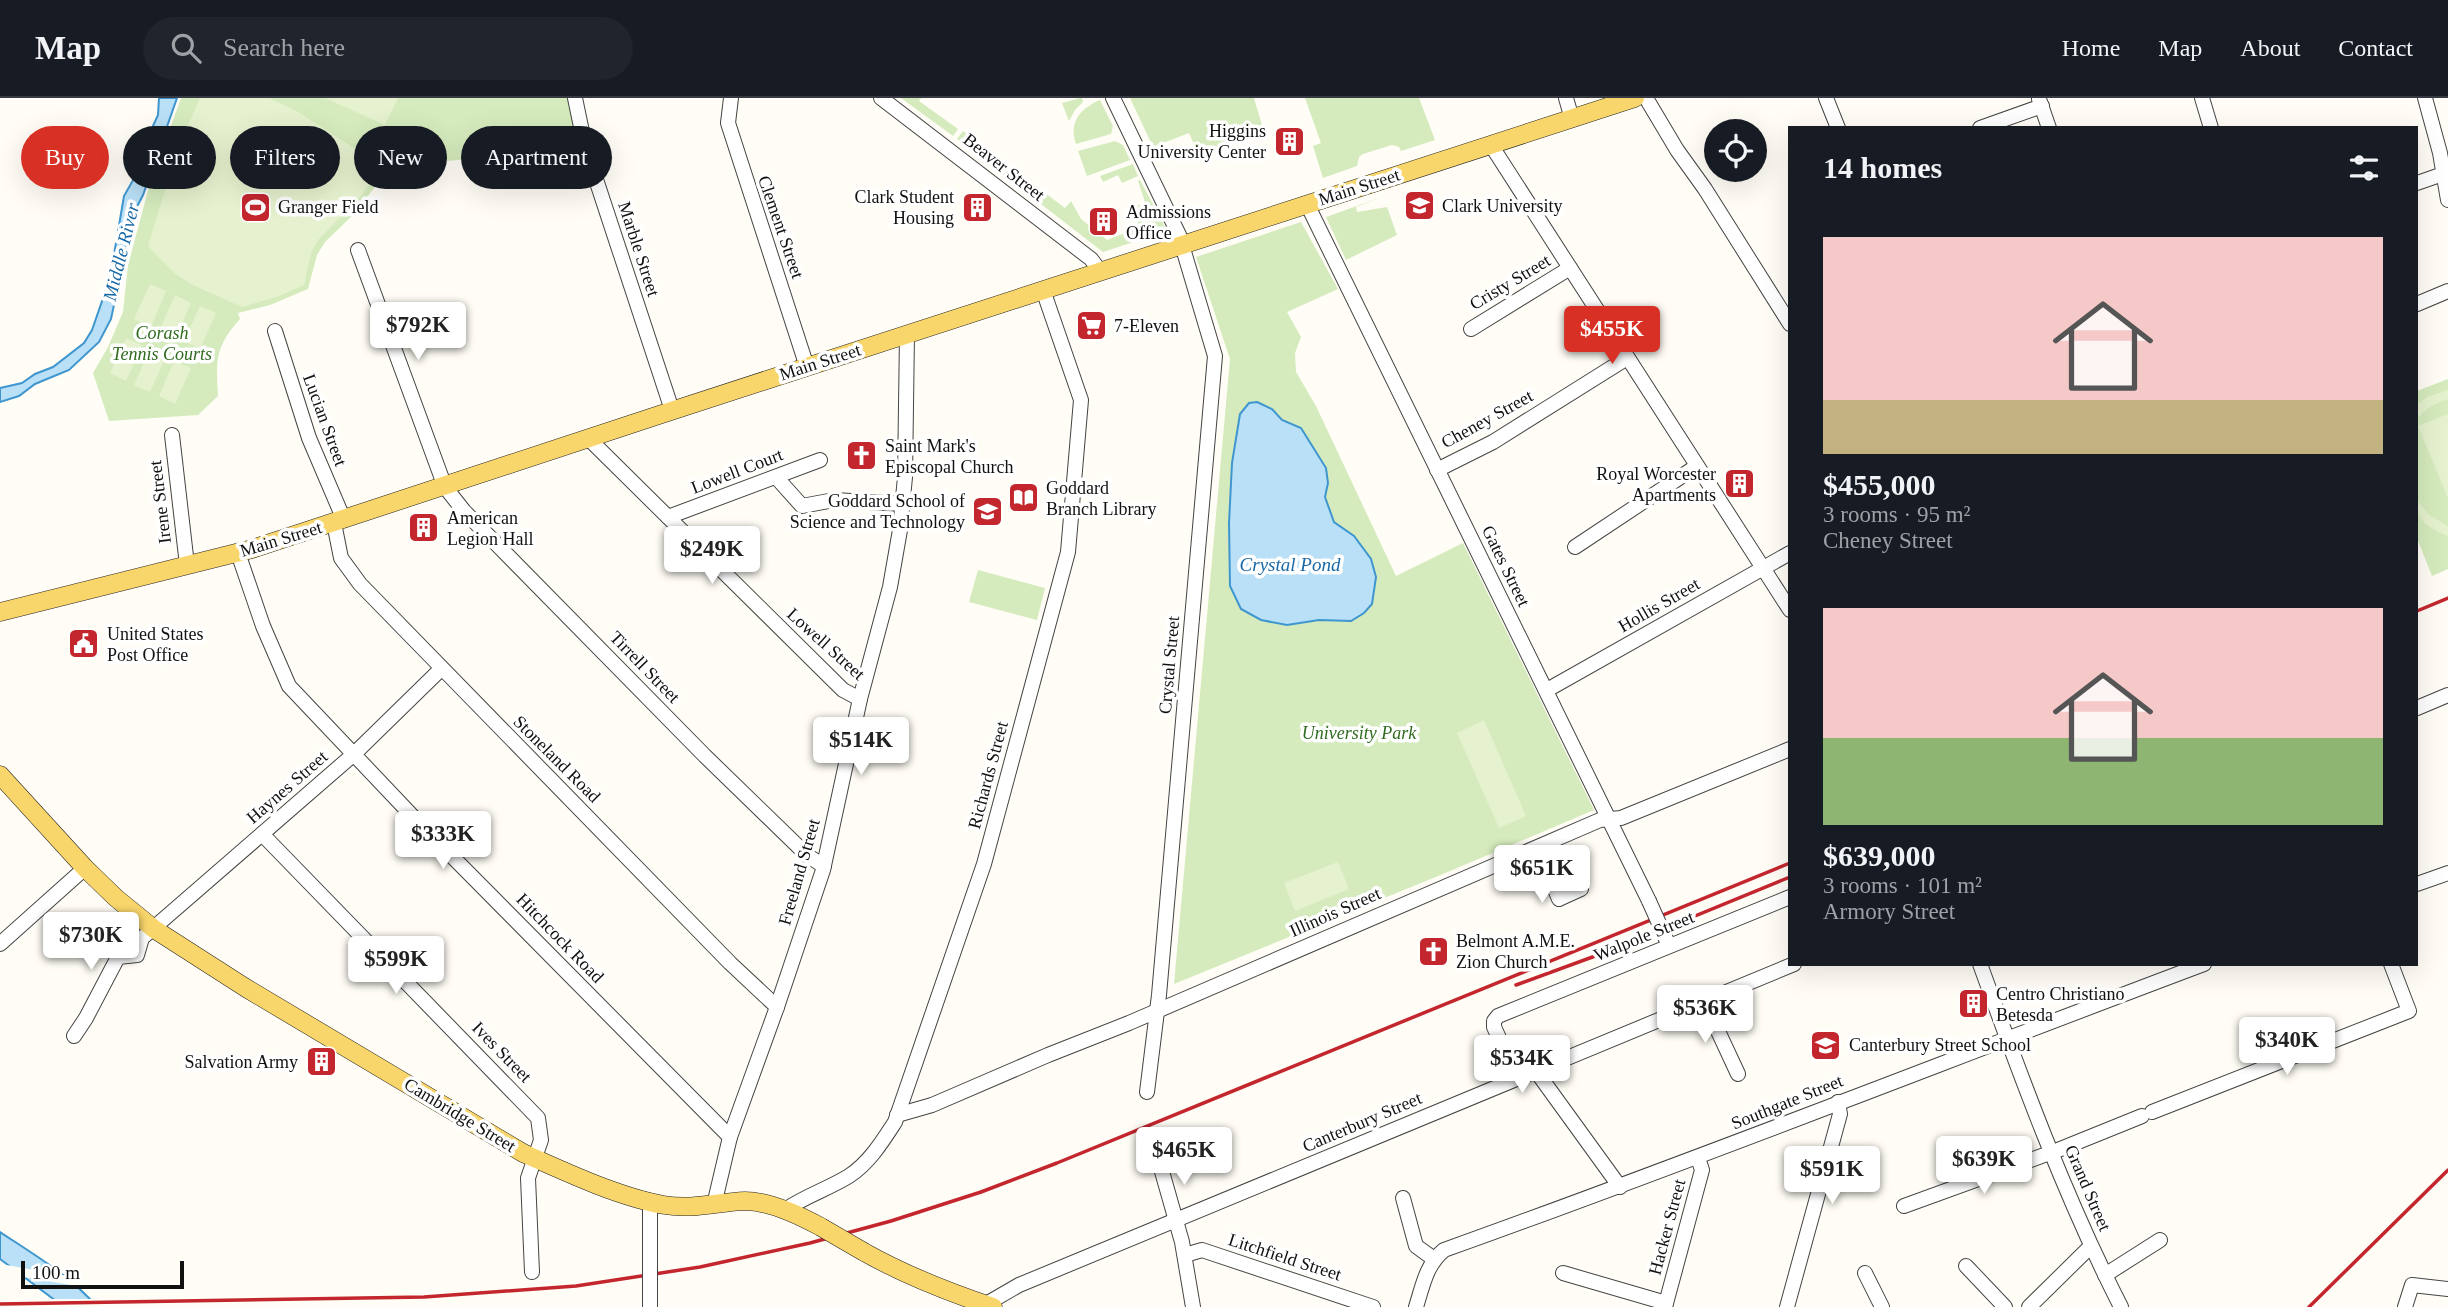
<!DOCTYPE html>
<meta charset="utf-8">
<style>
:root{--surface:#171b24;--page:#20242c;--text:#f1f3f6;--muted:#9ea1a6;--line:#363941;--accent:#d93025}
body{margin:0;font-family:"Times New Roman",serif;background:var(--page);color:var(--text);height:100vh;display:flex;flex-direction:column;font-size:26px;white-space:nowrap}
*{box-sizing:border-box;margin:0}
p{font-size:23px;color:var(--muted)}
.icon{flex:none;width:38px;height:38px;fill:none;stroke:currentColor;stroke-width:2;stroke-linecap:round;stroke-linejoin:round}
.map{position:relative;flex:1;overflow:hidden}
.side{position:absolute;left:1788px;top:28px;width:630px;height:840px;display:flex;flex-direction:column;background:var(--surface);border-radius:0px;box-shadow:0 7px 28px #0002}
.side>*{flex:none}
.top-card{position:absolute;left:21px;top:28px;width:665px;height:63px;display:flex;gap:14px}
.fabs{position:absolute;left:1704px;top:21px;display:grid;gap:14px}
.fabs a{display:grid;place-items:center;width:63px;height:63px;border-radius:50%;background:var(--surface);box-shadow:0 7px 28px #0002;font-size:35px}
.scale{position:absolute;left:21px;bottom:18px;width:163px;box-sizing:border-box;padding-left:7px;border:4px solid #111;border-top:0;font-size:19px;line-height:24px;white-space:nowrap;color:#111;-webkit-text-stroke:5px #fff;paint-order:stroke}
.price{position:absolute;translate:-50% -60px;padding:0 16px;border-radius:7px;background:#fff;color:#222;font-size:23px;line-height:46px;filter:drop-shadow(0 2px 4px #0008)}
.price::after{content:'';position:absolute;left:50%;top:42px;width:21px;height:16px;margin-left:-10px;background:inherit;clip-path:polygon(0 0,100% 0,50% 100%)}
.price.current{background:var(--accent);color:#fff}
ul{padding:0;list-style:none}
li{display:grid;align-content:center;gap:14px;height:371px;padding:0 35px}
li span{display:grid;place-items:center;height:217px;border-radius:0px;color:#555}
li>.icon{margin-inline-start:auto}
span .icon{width:126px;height:126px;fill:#fffc;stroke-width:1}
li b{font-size:30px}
h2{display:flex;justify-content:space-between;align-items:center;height:84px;padding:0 35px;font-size:30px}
.pill{padding:0 24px;border-radius:32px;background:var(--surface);box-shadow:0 7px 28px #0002;font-size:24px;line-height:63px}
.pill.current{background:var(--accent);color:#fff}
header{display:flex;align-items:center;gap:42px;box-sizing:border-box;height:98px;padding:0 35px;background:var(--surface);border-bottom:2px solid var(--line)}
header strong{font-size:33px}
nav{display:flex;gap:38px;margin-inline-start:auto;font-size:24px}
.search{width:490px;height:63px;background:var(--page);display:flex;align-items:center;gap:18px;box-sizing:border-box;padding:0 24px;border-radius:38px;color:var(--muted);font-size:26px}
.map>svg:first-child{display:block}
.green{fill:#d5ebbd}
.pitch{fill:#e6f2cf}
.water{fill:#b9e0f7;stroke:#3f96cf;stroke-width:2}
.pier{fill:#fffdf5}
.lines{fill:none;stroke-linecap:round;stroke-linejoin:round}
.minor-casing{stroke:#444;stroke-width:16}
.major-casing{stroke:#222;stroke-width:19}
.minor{stroke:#fff;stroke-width:14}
.major{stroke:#f9d66b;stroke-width:18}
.rail{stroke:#c4262e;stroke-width:3.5}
.minor-bridge-casing{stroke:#444;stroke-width:16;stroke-linecap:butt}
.major-bridge-casing{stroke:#222;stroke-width:19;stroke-linecap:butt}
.minor-bridge{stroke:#fff;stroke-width:14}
.major-bridge{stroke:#f9d66b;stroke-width:18}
.labels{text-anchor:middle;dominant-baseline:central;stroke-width:7;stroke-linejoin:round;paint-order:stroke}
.poi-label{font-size:18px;fill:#111;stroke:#fff;text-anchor:start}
.street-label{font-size:18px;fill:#111;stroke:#fff}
.park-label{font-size:18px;font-style:italic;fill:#2f6b1f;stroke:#fff}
.water-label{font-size:19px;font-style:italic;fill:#1768a6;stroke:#fff}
</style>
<header>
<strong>Map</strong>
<div class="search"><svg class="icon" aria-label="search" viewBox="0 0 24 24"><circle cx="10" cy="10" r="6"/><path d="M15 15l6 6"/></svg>Search here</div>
<nav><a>Home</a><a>Map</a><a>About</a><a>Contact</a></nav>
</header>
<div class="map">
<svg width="2448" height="1209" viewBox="0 0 2448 1209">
<rect width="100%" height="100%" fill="#fffdf5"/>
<g class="green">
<path d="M 181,0 L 573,0 L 577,51 L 392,68 L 351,119 L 325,144 L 317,157 L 308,191 L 270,207 L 238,215 L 240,221 C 215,249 216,262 218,298 L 198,317 L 109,323 L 93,275 L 108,249 L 123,214 L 128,167 L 149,89 Z"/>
<polygon points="901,0 921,0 919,3 958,31 953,38"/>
<polygon points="1080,0 1082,0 1083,4 1075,12 1069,23 1062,5"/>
<polygon points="1130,0 1254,0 1264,34 1198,55 1189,35 1153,49"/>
<polygon points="1305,0 1419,0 1435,42 1401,53 1399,49 1392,47 1363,56 1359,59 1357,68 1323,80 1313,48 1321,45"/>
<path d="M 1100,2 L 1113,28 L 1111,36 L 1076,46 C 1068,24 1081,10 1100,2 Z"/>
<polygon points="963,33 987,51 985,53 994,60 996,58 1065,110 1071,103 1081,121 1107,142 1140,129 1132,111 1145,104 1138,83 1140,82 1167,133 1103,154 957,41"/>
<polygon points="1115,43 1123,47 1130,62 1087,78 1078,53"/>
<polygon points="1133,66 1138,78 1122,85 1118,77 1103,84 1100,78"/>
<polygon points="1385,98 1356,109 1357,114 1387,109 1397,137 1346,162 1326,119"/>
<polygon points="1301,124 1338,191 1287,214 1301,239 1295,255 1296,274 1316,308 1396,478 1463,445 1594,712 1443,776 1174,886 1230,261 1196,159"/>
<polygon points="2448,281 2448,471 2432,478 2417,440 2417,293"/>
<polygon points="978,472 1045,490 1037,522 969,504"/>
</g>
<g class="pitch">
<polygon points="200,0 269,0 295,12 383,69 360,99 319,141 311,155 304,187 279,198 242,209 193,187 174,175 148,148 177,52"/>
<polygon points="325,0 398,0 385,27"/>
<polygon points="150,186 166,193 151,229 134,221"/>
<polygon points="175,197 191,205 176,240 159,233"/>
<polygon points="200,208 216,215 200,251 184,243"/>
<polygon points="126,240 142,247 126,283 110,275"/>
<polygon points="150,251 166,259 150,294 134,287"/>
<polygon points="174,263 191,270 175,306 159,298"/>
<path d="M 2448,292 L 2448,301 C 2435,306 2424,310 2417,322 L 2417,307 L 2427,299 Z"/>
<polygon points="2448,316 2448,400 2418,328"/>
<path d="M 2417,402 L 2429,417 L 2448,428 L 2448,438 C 2428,429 2417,425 2417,402 Z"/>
<polygon points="1484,622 1526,718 1499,730 1457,635"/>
<polygon points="1338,764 1349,791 1295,813 1284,785"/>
</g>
<g class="water">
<polygon points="159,0 177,0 143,97 128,126 128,141 111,221 99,244 69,272 35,286 19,298 0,304 0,290 22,285 35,276 53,269 84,245 92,232 110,180 124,98 140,70 147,41 158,17"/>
<polygon points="1257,304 1272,311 1282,322 1301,330 1326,370 1328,385 1325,399 1334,424 1354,438 1371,461 1376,479 1372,506 1364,515 1351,523 1319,522 1287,527 1261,522 1241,511 1230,488 1229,425 1232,365 1240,316 1249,305"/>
<path d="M 0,1134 C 33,1156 71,1178 97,1209 L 64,1209 L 0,1161 Z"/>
</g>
<g class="pier">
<polygon points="1,1166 68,1178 83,1189 17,1178"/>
<polygon points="50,1201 95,1201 100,1209 58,1209"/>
</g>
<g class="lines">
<defs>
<g id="minor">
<polyline points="575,0 585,48 672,312"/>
<polyline points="731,0 728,25 807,269"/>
<polyline points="881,0 1091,161 1100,173"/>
<polyline points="1113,0 1179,137 1215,258 1159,897 1147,994"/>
<polyline points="1566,0 1572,21"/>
<polyline points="1646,0 1677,52 1705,91 1790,226"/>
<polyline points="1826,0 1838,30"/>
<polyline points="2202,0 2211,30"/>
<polyline points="2425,0 2440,55 2448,102"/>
<polyline points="2039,1 2049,30"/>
<polyline points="1980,30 2042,8"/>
<polyline points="1491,47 1790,512"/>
<polyline points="2417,85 2443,76"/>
<polyline points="1307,106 1649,803"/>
<polyline points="358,152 445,389 464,413 705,658 808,758 824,768"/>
<polyline points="2417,206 2448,193"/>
<polyline points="1471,231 1570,170"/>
<polyline points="275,233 309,340 344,422"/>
<polyline points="172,337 187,467"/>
<polyline points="589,341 843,592 860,601"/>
<polyline points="1437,372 1493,344 1627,260"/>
<polyline points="776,379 802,408 834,402 903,406"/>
<polyline points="668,419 820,362"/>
<polyline points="334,425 341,460 360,486 730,865 777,909"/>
<polyline points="1575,449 1697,368"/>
<polyline points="238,455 263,528 289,588 419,725 730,1039"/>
<polyline points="1547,592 1790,455"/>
<polyline points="2417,610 2448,597"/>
<polyline points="262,736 538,1020 541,1042 528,1080 532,1174"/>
<polyline points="1538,750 1559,801 1581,791"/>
<polyline points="2417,786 2448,775"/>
<polyline points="0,846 85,770"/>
<path d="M 1980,866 C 2022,982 2065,1099 2121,1209"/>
<polyline points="1704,903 1738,976"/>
<polyline points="74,938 86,920 118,859 137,857 142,840 354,656 441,571"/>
<polyline points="1536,973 1620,1089"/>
<polyline points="1517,980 1494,929 1494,923 1498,918 1790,799"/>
<polyline points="2152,1014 2409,913 2391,866"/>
<polyline points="897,1017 932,1007 1048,957 1129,925 1600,722 1621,720 1790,651"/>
<polyline points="1159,1063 1182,1144 1193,1209"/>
<polyline points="1403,1100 1416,1148 1434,1161"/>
<polyline points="650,1104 650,1164"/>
<polyline points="714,1107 730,1039 777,909 823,772 860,601 890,489 900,432 905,379 907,236"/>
<polyline points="1904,1108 2058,1052 2142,1018"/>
<path d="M 785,1112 C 805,1098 828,1091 849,1078 C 869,1065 882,1044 895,1024 L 984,766 L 1068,454 L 1081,302 L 1043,192"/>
<polyline points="1185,1157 1202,1152 1373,1209"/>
<polyline points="1966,1168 2005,1209"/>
<polyline points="1563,1175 1666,1205"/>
<polyline points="1865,1175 1882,1209"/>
<polyline points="2105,1177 2160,1142"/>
<polyline points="650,1193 650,1209"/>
<polyline points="981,1209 1019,1187 1794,866"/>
<path d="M 1416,1209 C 1423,1187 1426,1167 1444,1152 C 1699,1061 1951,961 2204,866"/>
<polyline points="1665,1209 1702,1072 1698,1060"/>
<polyline points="1787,1209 1840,1016 1838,1004"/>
<polyline points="2029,1209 2091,1148"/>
<polyline points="2405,1209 2412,1187 2448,1191"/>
</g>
<g id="major">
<polyline points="0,514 252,451 665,315 1635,0"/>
<path d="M 0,677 L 85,770 L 116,800 L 154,831 L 246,890 L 523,1055 C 565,1074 619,1099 664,1107 C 692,1112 718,1104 745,1103 C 770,1103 799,1117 821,1129"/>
<path d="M 864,1154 C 905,1177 948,1194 993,1209"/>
</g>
</defs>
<use href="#minor" class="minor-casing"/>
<use href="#major" class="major-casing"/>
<use href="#minor" class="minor"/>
<use href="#major" class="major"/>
<g class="rail">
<polyline points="2417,513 2448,500"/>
<polyline points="1516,887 1617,850 1790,779"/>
<polyline points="0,1206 424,1199 576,1188 700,1169 810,1145 891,1123 981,1094 1057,1065 1790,765"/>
<polyline points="2309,1209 2448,1072"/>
</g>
<defs>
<g id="minor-bridge">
<polyline points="1649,803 1666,841"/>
<polyline points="650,1164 650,1193"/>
</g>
<polyline id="major-bridge" points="821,1129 864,1154"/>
</defs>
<use href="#minor-bridge" class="minor-bridge-casing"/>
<use href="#major-bridge" class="major-bridge-casing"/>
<use href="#minor-bridge" class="minor-bridge"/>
<use href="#major-bridge" class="major-bridge"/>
</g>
<defs>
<symbol id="building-square" viewBox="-11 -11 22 22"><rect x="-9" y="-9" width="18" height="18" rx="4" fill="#c4262e" stroke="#fff"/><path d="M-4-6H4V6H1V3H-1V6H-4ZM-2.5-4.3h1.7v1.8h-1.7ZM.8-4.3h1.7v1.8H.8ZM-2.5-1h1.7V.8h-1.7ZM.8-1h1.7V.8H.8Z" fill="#fff"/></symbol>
<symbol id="university-square" viewBox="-11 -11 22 22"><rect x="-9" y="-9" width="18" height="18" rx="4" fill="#c4262e" stroke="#fff"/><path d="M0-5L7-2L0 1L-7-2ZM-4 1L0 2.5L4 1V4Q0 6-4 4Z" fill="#fff"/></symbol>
<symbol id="stadium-square" viewBox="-11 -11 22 22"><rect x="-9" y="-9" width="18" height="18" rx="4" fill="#c4262e" stroke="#fff"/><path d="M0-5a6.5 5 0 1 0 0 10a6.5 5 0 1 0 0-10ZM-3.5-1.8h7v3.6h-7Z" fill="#fff"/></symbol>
<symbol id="supermarket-square" viewBox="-11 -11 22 22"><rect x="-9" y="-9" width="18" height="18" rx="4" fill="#c4262e" stroke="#fff"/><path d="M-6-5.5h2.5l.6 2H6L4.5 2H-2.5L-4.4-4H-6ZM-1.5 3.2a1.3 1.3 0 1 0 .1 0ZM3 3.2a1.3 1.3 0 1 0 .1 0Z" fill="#fff"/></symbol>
<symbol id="church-square" viewBox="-11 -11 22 22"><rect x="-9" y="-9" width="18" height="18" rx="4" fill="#c4262e" stroke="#fff"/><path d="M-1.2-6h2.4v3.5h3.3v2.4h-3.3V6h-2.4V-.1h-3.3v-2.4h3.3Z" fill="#fff"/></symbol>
<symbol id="library-square" viewBox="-11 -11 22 22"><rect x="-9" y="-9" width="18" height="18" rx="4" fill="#c4262e" stroke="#fff"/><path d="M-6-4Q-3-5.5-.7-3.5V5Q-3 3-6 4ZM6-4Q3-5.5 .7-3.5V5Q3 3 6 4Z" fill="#fff"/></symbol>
<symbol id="school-square" viewBox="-11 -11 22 22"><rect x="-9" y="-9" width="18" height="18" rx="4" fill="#c4262e" stroke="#fff"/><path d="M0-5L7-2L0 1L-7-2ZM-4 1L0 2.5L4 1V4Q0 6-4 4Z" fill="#fff"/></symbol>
<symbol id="civic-square" viewBox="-11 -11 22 22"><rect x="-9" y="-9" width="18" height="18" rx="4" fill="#c4262e" stroke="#fff"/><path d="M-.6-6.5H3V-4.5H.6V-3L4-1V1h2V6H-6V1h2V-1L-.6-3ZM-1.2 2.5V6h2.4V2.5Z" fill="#fff"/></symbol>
</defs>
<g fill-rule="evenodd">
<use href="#building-square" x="1272" y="26" width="35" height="35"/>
<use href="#university-square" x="1402" y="90" width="35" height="35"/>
<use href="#stadium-square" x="238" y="92" width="35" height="35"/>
<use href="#building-square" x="960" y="92" width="35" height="35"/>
<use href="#building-square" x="1086" y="106" width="35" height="35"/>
<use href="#supermarket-square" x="1074" y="210" width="35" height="35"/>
<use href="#church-square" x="844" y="340" width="35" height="35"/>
<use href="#building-square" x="1722" y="368" width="35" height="35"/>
<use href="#library-square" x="1006" y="382" width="35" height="35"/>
<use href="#school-square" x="970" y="396" width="35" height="35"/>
<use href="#building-square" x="406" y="412" width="35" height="35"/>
<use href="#civic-square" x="66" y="528" width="35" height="35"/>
<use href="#church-square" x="1416" y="836" width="35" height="35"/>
<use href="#building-square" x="1956" y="888" width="35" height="35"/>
<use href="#school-square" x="1808" y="930" width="35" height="35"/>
<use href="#building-square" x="304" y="946" width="35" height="35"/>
</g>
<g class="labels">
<g class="poi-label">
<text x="1266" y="33" text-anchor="end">Higgins<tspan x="1266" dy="21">University Center</tspan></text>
<text x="954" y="99" text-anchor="end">Clark Student<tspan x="954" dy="21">Housing</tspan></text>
<text x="1442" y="108">Clark University</text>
<text x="278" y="109">Granger Field</text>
<text x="1126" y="114">Admissions<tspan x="1126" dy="21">Office</tspan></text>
<text x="1114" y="228">7-Eleven</text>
<text x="885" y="348">Saint Mark's<tspan x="885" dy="21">Episcopal Church</tspan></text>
<text x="1716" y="376" text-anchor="end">Royal Worcester<tspan x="1716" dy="21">Apartments</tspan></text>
<text x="1046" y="390">Goddard<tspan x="1046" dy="21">Branch Library</tspan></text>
<text x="965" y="403" text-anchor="end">Goddard School of<tspan x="965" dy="21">Science and Technology</tspan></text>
<text x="447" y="420">American<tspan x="447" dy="21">Legion Hall</tspan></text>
<text x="107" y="536">United States<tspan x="107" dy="21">Post Office</tspan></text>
<text x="1456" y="843">Belmont A.M.E.<tspan x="1456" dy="21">Zion Church</tspan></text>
<text x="1996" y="896">Centro Christiano<tspan x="1996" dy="21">Betesda</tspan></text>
<text x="1849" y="947">Canterbury Street School</text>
<text x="298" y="964" text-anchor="end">Salvation Army</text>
</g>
<g class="street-label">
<text transform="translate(1004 69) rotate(38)">Beaver Street</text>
<text transform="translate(1359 89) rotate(-18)">Main Street</text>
<text transform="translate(781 129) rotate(71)">Clement Street</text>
<text transform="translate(639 151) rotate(72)">Marble Street</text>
<text transform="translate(1510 184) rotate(-31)">Cristy Street</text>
<text transform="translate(820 264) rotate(-18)">Main Street</text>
<text transform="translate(1487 321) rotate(-29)">Cheney Street</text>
<text transform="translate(325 322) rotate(70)">Lucian Street</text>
<text transform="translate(737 373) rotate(-21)">Lowell Court</text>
<text transform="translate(160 404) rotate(-97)">Irene Street</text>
<text transform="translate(281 441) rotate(-17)">Main Street</text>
<text transform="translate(1506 468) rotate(64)">Gates Street</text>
<text transform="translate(1659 507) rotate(-30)">Hollis Street</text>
<text transform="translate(826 546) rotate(42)">Lowell Street</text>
<text transform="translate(1169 567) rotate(-85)">Crystal Street</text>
<text transform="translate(645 569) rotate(46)">Tirrell Street</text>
<text transform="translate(557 661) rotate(45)">Stoneland Road</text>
<text transform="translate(988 677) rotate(-75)">Richards Street</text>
<text transform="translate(287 689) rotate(-41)">Haynes Street</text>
<text transform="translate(799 774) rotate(-74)">Freeland Street</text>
<text transform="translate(1335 814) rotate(-24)">Illinois Street</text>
<text transform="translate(1644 838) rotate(-22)">Walpole Street</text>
<text transform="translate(560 840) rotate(46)">Hitchcock Road</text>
<text transform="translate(502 954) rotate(46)">Ives Street</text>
<text transform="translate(1787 1004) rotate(-22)">Southgate Street</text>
<text transform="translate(460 1017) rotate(31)">Cambridge Street</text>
<text transform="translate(1362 1024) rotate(-23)">Canterbury Street</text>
<text transform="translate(2088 1090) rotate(67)">Grand Street</text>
<text transform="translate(1667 1129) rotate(-75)">Hacker Street</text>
<text transform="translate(1285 1159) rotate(18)">Litchfield Street</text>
</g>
<g class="park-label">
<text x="162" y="235">Corash<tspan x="162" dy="21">Tennis Courts</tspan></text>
<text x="1359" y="635">University Park</text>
</g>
<g class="water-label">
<text transform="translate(121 154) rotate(-76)">Middle River</text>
<text x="1290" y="466">Crystal Pond</text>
</g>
</g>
</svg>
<div class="fabs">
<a><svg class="icon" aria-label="locate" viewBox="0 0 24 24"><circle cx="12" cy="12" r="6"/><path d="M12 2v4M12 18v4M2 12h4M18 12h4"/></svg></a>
</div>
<div class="scale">100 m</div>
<b class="price" style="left:418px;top:264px">$792K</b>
<b class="price current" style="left:1612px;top:268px">$455K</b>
<b class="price" style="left:712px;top:488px">$249K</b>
<b class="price" style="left:861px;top:679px">$514K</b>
<b class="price" style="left:443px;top:773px">$333K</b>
<b class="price" style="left:1542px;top:807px">$651K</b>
<b class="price" style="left:91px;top:874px">$730K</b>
<b class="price" style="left:396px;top:898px">$599K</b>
<b class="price" style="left:1705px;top:947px">$536K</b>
<b class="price" style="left:2287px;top:979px">$340K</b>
<b class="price" style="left:1522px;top:997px">$534K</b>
<b class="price" style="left:1184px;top:1089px">$465K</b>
<b class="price" style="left:1984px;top:1098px">$639K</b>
<b class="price" style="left:1832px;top:1108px">$591K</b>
<div class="top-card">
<a class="pill current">Buy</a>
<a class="pill">Rent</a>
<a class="pill">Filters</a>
<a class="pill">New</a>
<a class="pill">Apartment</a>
</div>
<section class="side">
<h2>14 homes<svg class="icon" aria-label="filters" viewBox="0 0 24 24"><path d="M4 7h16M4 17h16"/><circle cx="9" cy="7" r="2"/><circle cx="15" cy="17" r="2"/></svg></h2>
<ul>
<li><span style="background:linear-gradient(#f6c9c9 75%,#c2b280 0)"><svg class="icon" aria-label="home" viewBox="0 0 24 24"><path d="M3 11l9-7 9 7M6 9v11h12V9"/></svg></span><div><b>$455,000</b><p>3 rooms · 95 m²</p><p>Cheney Street</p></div></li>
<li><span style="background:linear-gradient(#f6c9c9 60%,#8fb573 0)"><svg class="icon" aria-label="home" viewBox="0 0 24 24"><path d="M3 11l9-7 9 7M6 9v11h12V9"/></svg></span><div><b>$639,000</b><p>3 rooms · 101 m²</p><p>Armory Street</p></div></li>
</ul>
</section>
</div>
